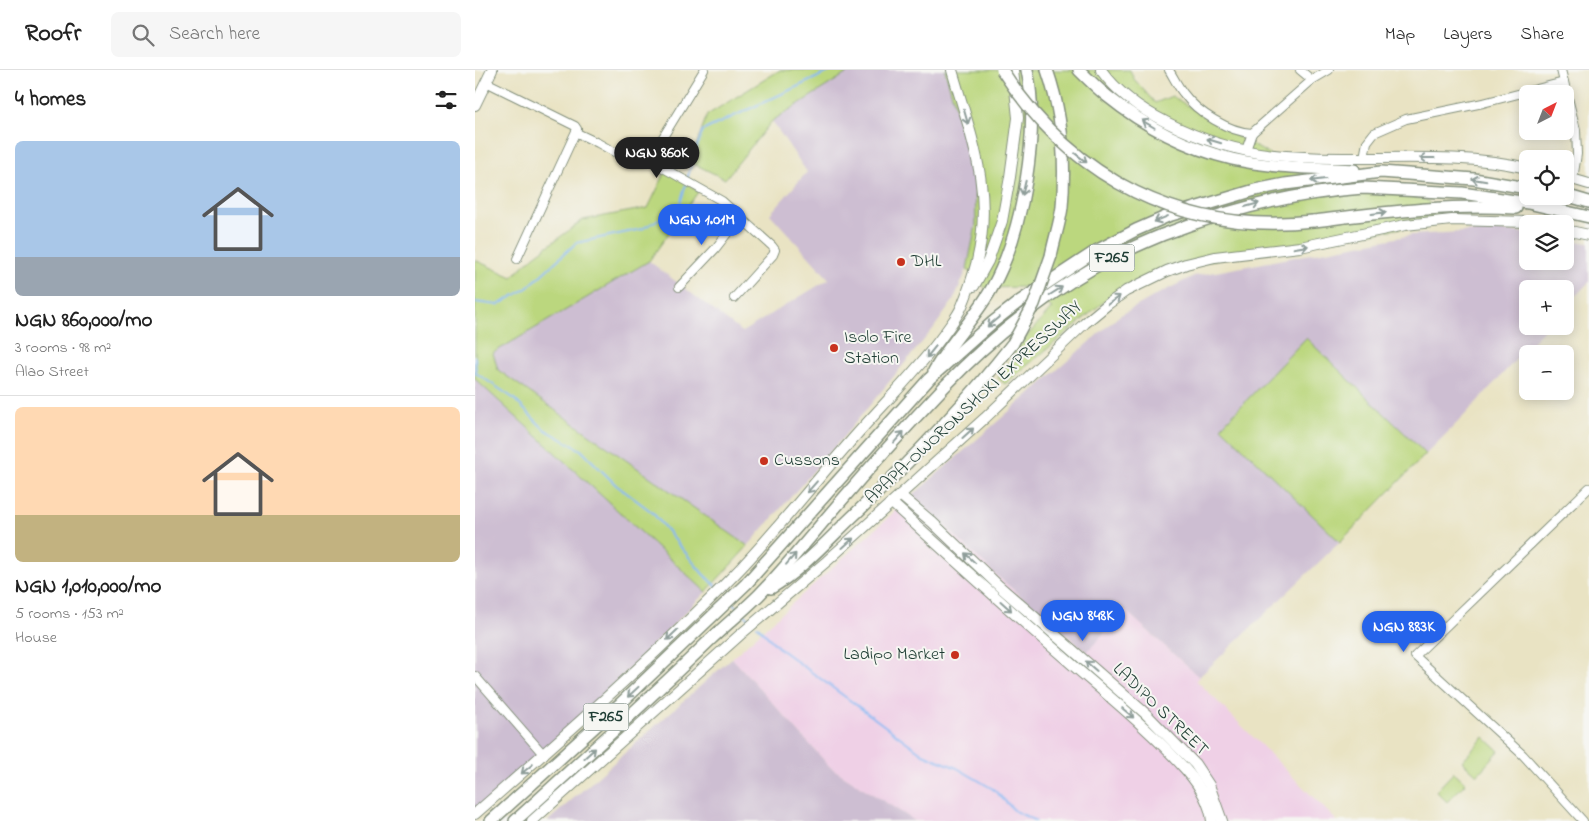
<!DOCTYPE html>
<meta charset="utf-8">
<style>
:root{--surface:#fff;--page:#f6f6f6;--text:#222;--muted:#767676;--line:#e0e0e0;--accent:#2563eb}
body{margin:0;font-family:"Indie Flower",sans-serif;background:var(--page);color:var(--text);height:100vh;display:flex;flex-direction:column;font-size:19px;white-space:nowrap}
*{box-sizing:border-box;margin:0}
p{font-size:16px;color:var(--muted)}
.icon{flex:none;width:28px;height:28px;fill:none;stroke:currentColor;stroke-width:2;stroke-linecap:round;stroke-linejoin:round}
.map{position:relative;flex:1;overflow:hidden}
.side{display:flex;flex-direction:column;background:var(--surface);width:475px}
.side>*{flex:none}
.needle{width:32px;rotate:42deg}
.controls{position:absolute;left:1044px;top:15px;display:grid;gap:10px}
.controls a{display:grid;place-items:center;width:55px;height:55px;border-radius:8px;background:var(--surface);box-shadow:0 2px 12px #0003;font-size:25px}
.price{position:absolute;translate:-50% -42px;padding:0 11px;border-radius:18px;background:var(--accent);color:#fff;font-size:16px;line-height:32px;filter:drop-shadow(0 1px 2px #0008)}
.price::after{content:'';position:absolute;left:50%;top:30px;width:15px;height:11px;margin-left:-8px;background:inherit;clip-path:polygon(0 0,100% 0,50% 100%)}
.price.selected{background:#222;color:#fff}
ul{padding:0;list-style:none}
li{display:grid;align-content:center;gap:10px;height:265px;padding:0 15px}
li+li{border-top:1px solid var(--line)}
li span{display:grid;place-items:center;height:155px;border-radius:8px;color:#555}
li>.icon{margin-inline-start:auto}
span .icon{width:90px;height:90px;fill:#fffc;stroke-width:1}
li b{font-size:21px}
h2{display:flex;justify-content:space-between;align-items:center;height:60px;padding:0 15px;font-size:21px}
header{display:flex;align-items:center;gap:30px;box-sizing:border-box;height:70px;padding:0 25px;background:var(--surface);border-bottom:1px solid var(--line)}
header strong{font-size:24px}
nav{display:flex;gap:28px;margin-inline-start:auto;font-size:18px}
.search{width:350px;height:45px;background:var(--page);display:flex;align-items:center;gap:12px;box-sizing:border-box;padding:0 18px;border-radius:8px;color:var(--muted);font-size:19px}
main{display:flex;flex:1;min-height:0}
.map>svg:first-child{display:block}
.built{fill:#efd0e6}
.industrial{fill:#cdbed2}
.green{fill:#bbd77e;stroke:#6d8a59}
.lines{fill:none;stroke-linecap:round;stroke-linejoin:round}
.stream{stroke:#87b8f3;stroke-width:2}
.minor-casing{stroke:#84907c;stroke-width:10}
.major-casing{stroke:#84907c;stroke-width:12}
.highway-casing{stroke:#84907c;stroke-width:14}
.minor{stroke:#fff;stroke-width:8}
.major{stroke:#fff;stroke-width:10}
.highway{stroke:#fff;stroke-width:11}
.highway-bridge-casing{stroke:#84907c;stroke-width:14;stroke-linecap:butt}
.highway-bridge{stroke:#fff;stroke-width:11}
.oneway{stroke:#8f9e9a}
.poi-dot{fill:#c8321e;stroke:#f6f6f2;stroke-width:2}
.labels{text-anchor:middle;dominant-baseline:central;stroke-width:4;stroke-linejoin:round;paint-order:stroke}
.shield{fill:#f6f6f2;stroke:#60746d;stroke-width:1}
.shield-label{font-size:16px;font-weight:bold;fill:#1f3d34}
.poi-label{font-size:18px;fill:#1f3d34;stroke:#f6f6f2;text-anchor:start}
.street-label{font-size:18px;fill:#1f3d34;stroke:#f6f6f2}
</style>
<header>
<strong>Roofr</strong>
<div class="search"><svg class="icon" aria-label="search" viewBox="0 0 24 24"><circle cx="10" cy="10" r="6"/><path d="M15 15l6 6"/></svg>Search here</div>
<nav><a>Map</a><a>Layers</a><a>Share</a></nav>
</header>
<main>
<section class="side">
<h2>4 homes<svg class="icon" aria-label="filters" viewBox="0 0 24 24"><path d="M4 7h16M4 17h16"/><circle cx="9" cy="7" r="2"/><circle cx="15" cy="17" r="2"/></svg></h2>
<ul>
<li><span style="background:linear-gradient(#a9c7e8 75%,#9aa5b1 0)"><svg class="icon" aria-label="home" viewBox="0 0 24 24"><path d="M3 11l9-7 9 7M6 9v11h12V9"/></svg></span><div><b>NGN 860,000/mo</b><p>3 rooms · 98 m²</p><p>Alao Street</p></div></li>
<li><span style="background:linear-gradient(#ffd9b3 70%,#c2b280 0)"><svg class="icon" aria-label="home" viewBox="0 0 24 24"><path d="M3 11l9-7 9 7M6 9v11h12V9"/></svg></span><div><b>NGN 1,010,000/mo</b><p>5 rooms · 153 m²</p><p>House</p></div></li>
</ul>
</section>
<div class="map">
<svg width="1114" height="751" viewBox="0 0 1114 751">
<rect width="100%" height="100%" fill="#f6f6f2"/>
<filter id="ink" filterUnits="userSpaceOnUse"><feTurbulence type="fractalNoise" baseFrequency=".02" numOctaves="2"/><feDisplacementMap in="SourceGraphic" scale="10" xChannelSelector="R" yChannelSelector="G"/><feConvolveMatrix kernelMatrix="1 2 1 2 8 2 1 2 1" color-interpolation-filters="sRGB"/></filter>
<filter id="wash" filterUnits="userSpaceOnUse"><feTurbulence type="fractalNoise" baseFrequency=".0096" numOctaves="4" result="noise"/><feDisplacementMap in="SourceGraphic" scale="20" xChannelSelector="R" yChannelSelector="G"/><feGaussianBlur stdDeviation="1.12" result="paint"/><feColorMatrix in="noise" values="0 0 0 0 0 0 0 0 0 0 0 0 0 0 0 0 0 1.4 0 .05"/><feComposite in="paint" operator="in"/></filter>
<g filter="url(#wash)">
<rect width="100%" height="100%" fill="#e9e3c3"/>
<polygon class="built" points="438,425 521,505 611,582 650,540 724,607 721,610 862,751 440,751 355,697 257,588"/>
<g class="industrial">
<polygon points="377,0 470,0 500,107 501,155 492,199 478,231 458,259 375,359 273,476 23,300 18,283 174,191 267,262 354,209 295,144 332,102 297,51"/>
<polygon points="1019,160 1052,163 1052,191 1090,191 1090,170 1114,173 1114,212 1090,237 1090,219 1052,219 1052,256 1072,256 987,348 951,384 832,269 746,357 865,472 724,607 650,540 612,582 521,505 438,425 644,246 685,223 719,206 937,165"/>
<polygon points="0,309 231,522 120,633 0,744"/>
<polygon points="257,588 355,697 440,751 73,751"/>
</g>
<g class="green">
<polygon points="305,0 377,0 297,51 250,109 215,92 232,45"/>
<polygon points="470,0 655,0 659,9 680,33 697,26 753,61 831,105 952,130 968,151 687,199 637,225 530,314 523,308 550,268 577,238 550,217 510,218 492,199 501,155 500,107"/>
<polygon points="193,97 223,122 174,191 18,283 23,300 273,476 231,522 0,309 0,190 37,207 58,187 108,150 173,138"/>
<polygon points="831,268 951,384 865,472 746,357"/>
<polygon points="1009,667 1024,681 1002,705 987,691"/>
<polygon points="979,702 991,713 972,732 961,721"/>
</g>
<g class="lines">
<g class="stream">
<polyline points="212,109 227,61 358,0"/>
<polyline points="0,232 23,235 52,218 101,173 167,159 204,137 211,114"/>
<polyline points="0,287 1,303 38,328 69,359 106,380 141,415 177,442 228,504 243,518"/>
<polyline points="257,532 264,539"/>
<polyline points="269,544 277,551"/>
<polyline points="282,556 305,579 448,684 482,698 518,719 540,741 561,751"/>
</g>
</g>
</g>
<g filter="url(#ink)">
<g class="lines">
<defs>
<g id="minor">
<path d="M 694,0 C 699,8 703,17 709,24 C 722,42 754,62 777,63"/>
<polyline points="825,0 837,10"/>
<polyline points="1086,0 1101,60 1102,84 1098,109"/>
<polyline points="11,12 100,56 102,59 42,189"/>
<polyline points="102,63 123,73 159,93 169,93 174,90 229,0"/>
<polyline points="771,80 777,63 837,10 854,0"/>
<polyline points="889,88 892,72 899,63 931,49 1008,33 1089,12"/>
<polyline points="174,90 247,131 297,176 300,180 298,185 259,228"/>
<polyline points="204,217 240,179 265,147"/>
<polyline points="0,606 69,685"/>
<polyline points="1108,751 1048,685 940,586 1114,418"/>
</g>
<g id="major">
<path d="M 626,0 C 642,22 667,40 691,52 C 724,69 762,81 799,85 C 883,94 970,79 1052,98"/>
<polyline points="0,35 17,0"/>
<polyline points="1090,107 1114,114"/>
<polyline points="1090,160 1114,165"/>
<polyline points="499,216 513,191 527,151 535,107 543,48 538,0"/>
<polyline points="425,425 457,452 524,516 671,644 720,694 734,715 747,751"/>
<path d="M 417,433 C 475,486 533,539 592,590 C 633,626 676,660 712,701 C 724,715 735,732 737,751"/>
<path d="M 0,744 C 88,667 177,589 259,505 C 300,463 336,416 375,372 C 406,336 441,303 469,264 C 475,255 483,246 487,236 C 493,222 498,206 502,191 C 519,121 496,66 477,0"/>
<polyline points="57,751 266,564 352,491 510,348 610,253 633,234 651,221 692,201 711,194 740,187 825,177 930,155 977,150 1053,152 1062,154"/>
</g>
<g id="highway">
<path d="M 572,0 C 587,43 591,91 587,137 C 585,153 579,170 576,186"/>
<path d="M 604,0 C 613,9 622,18 632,26 C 668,55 712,78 757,89 C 797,98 839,98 879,100"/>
<polyline points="1090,125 1114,132"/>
<path d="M 838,151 C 906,143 972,134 1041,138"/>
<path d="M 459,301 C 476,271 502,246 518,216 C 548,161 565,61 552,0"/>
<path d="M 296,518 C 326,500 350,473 376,448 C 434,393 489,336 538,273"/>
<polyline points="16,751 145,634 271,514 454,309 518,252 545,231 621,181 661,160 693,146 780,120 810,114 906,102 999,109 1052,118"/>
<path d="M 40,751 C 106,691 172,631 236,569 C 252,554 269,540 284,525 C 311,497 335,467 360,438 C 395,397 432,356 469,317 C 513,271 563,230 618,198 C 640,185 663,175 687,165 C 751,140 818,123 888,118 L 987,123 L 1053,133 L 1114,147"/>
</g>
</defs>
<use href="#minor" class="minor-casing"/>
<use href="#major" class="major-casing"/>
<use href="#highway" class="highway-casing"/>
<use href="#minor" class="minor"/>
<use href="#major" class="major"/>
<use href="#highway" class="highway"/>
<defs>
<g id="highway-bridge">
<path d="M 527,0 C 598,110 708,165 838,151"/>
<polyline points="538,273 559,234 576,186"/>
</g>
</defs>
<use href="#highway-bridge" class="highway-bridge-casing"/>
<use href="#highway-bridge" class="highway-bridge"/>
</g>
<defs><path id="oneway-shaft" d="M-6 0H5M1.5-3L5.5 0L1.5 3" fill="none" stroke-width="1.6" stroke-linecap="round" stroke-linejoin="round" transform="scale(1.25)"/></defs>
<g class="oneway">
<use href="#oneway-shaft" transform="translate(491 47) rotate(74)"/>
<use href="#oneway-shaft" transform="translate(673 54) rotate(-150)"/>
<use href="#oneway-shaft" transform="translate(739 71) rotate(-163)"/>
<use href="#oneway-shaft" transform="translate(606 88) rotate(38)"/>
<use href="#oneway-shaft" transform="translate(952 88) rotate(180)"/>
<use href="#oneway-shaft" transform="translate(843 110) rotate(173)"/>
<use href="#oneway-shaft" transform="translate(1004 110) rotate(-171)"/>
<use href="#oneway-shaft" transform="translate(549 118) rotate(103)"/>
<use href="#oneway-shaft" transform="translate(777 135) rotate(-15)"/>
<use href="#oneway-shaft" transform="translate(904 143) rotate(-7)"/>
<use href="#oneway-shaft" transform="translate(686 149) rotate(157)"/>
<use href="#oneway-shaft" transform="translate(826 177) rotate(-10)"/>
<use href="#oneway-shaft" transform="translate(581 221) rotate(-32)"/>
<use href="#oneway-shaft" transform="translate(639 230) rotate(-35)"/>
<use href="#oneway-shaft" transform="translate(518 252) rotate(140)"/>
<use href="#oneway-shaft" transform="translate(456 282) rotate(129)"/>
<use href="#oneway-shaft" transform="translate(493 363) rotate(-42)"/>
<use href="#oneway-shaft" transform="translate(424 367) rotate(-48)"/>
<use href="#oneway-shaft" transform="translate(337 417) rotate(131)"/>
<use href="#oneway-shaft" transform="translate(373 473) rotate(-42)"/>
<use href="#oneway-shaft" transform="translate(495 488) rotate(-137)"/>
<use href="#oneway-shaft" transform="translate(316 489) rotate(-49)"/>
<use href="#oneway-shaft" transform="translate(531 536) rotate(42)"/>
<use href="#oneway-shaft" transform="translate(197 565) rotate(136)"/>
<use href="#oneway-shaft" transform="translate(616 596) rotate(-139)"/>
<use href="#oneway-shaft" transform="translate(158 622) rotate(137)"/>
<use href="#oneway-shaft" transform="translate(653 643) rotate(40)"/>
<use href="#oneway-shaft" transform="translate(115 683) rotate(-42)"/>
<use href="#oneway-shaft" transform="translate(52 699) rotate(140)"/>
</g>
</g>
<g class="poi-dot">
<circle cx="426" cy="192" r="5"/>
<circle cx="359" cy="278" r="5"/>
<circle cx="289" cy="391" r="5"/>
<circle cx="480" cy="585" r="5"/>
</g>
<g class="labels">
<g class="shield">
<rect x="614.5" y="174.5" width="45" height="27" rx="4"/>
<rect x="108.5" y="633.5" width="45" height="27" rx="4"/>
</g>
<g class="shield-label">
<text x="637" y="188">F265</text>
<text x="131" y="647">F265</text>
</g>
<g class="poi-label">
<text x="436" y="192">DHL</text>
<text x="369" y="268">Isolo Fire<tspan x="369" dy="21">Station</tspan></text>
<text x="299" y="391">Cussons</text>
<text x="470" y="585" text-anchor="end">Ladipo Market</text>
</g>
<g class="street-label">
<text transform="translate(499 333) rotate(-43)">APAPA-OWORONSHOKI EXPRESSWAY</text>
<text transform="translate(685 640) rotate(44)">LADIPO STREET</text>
</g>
</g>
</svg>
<div class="controls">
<a><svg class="needle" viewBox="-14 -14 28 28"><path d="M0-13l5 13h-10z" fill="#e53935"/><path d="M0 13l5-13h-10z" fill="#767676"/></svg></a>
<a><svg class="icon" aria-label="locate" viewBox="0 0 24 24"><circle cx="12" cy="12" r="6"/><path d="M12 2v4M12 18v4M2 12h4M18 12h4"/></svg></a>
<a><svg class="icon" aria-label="layers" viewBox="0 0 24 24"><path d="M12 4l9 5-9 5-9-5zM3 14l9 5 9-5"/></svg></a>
<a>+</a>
<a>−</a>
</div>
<b class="price selected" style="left:182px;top:109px">NGN 860K</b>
<b class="price" style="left:227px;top:176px">NGN 1.01M</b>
<b class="price" style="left:608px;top:572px">NGN 848K</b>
<b class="price" style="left:929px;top:583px">NGN 883K</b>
</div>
</main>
